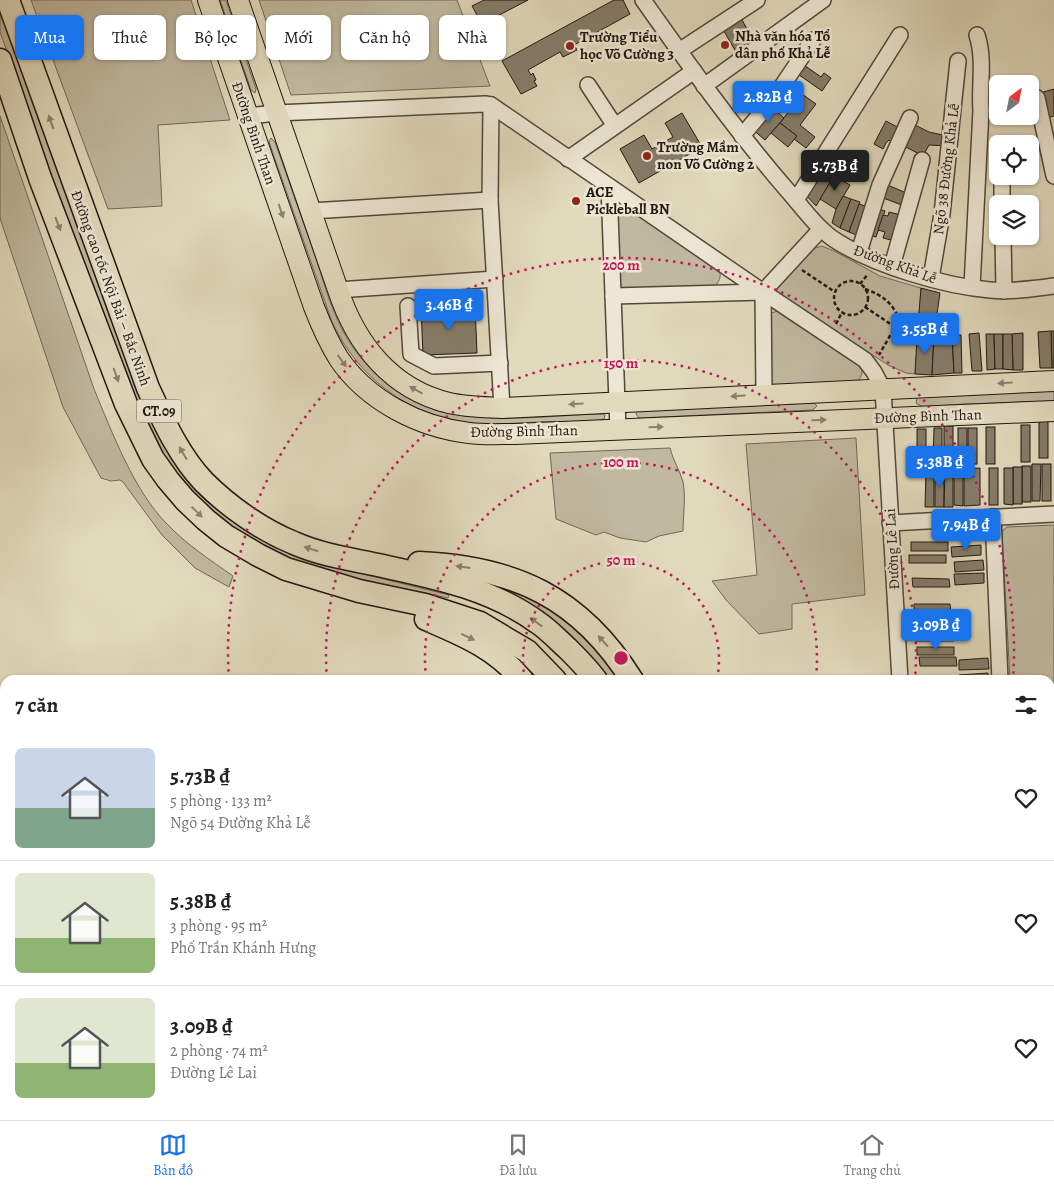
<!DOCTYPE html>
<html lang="vi">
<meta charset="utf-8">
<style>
:root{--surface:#fff;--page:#f2f2f2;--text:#222;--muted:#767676;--line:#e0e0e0;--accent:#1a73e8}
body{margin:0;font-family:Alegreya,serif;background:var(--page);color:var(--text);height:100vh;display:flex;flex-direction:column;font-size:19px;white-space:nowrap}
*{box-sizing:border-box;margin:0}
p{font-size:16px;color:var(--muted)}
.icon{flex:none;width:28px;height:28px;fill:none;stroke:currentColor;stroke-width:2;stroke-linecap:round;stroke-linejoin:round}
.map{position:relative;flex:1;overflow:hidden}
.panel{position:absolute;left:0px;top:675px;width:1055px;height:445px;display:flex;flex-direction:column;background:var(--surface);border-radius:15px 15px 0 0;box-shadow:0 1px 4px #0004}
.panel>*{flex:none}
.banner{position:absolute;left:15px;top:15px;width:500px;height:45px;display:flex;gap:10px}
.needle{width:32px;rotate:32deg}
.fabs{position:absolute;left:989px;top:75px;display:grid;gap:10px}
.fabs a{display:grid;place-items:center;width:50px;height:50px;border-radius:8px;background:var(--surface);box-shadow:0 1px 4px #0004;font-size:25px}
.price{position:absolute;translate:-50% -42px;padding:0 11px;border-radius:5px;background:var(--accent);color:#fff;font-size:16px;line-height:32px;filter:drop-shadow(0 1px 2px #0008)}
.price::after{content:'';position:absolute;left:50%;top:30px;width:15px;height:11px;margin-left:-8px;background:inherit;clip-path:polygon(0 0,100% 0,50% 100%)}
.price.current{background:#222;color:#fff}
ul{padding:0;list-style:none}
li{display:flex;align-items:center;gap:15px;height:125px;padding:0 15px}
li+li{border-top:1px solid var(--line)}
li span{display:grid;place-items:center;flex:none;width:140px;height:100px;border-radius:8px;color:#555}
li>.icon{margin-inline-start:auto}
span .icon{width:60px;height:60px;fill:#fffc;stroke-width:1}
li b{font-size:21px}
h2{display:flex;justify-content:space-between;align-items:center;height:60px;padding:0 15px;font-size:21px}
.tag{padding:0 18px;border-radius:8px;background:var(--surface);box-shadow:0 1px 4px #0004;font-size:18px;line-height:45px}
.tag.current{background:var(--accent);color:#fff}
.tab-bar{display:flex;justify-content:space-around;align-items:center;height:70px;border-top:1px solid var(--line);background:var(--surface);font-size:14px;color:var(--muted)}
.tab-bar a{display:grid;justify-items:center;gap:2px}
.tab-bar .current{color:var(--accent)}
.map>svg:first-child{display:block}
.green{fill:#c0b89f;stroke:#706857}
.building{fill:#857c69;stroke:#21170f}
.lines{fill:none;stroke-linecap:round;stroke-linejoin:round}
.highway-tunnel{stroke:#bbb299;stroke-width:22;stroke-dasharray:22 11;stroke-linecap:butt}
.minor-casing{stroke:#51483a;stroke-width:18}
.major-casing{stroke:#21170f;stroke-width:22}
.highway-casing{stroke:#21170f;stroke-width:25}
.path{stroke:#21170f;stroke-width:2.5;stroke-dasharray:4 2.5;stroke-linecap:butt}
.minor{stroke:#ece6d3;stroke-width:15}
.major{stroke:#e1d9bc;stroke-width:20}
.highway{stroke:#e1d9bc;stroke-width:22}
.oneway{fill:#8b826e}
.ring{fill:none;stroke:#c2185b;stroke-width:2.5;stroke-dasharray:2.5 5}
.poi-dot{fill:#8f2418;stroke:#ece6d3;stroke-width:2}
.labels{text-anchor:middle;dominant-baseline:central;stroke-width:5;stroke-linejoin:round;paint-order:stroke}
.shield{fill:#ece6d3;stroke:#5e554a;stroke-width:1}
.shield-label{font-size:14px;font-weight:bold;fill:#21170f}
.poi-label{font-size:15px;font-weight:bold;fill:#21170f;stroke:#ece6d3;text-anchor:start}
.street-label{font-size:15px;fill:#21170f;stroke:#ece6d3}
.centre{fill:#c2185b;stroke:#ece6d3;stroke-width:2.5}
.ring-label{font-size:15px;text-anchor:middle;font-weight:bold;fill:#c2185b;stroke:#ece6d3;stroke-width:5;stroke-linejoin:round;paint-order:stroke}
</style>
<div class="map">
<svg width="1054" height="1120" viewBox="0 0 1054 1120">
<rect width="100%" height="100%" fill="#e1d9bc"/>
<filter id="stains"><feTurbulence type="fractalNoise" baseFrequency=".004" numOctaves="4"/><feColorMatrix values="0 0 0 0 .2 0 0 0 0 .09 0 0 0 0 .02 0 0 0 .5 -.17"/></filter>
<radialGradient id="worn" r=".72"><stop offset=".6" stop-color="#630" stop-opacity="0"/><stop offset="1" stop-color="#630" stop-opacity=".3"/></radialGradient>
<g class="green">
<polygon points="31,0 191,0 230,120 158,125 162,206 108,209"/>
<polygon points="220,0 226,0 256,89 255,93 251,90"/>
<polygon points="259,0 457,0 490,86 291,95"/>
<polygon points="0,10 90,256 174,458 343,569 449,595 448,598 341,575 282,556 237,531 202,501 176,472 164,457 137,404 65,215 0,32"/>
<path d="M 0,116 L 94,389 C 112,432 134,491 167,524 C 186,544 210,560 233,576 L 229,587 L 195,568 L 162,535 L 123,482 L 120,480 L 111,481 L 101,478 L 63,407 L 0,218 Z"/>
<path d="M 271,138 L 275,142 C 288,179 301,216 314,253 C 323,279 330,307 343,331 C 366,374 407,405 455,414 C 504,423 553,415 603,414 L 605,415 L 604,419 C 587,423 557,421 539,422 C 516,423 493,425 470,423 C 409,416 358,378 332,322 L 269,142 Z"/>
<path d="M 622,205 L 626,206 L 719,270 C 722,277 719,282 714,287 L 619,291 L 615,209 Z"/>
<polygon points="822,246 836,252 880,276 921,288 915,374 906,373 888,365 782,297 777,292 777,287 780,282 815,248"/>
<path d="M 778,311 L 783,312 L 861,367 C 864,374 860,379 855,384 L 775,387 L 771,384 L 767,317 L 771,313 Z"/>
<polygon points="1054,391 1054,401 965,404 923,407 916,403 917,397"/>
<polygon points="812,403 814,403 817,406 813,410 639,418 636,414 638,411"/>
<polygon points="856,438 865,595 792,604 792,629 759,634 726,600 712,581 757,575 746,444"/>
<path d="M 670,448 C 673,461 680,470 683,482 C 686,498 683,515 683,531 L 659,536 L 646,542 L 620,538 L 604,532 L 596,535 L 556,519 L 550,453 Z"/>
<polygon points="1054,525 1054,708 1050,708 1050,680 1010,680 1002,531 1007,527"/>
<polygon points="495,587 527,594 560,614 607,661 618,680 604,680"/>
<polygon points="1050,1055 1054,1055 1054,1120 826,1120 826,1115 1050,1115"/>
<polygon points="488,1115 734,1115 730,1120 492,1120"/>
</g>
<g class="building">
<polygon points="484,0 528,0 482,24 472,6"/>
<polygon points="614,0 623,0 630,14 574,45 577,50 563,57 560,52 528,70 531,75 533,73 536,80 534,81 537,86 521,94 502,61"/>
<polygon points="740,16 754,42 736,52 721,26"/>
<polygon points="801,63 821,77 824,73 831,78 822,91 795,72"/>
<polygon points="1054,89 1054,116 1046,118 1040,93"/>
<polygon points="802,94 816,104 800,125 815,137 806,148 794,139 797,136 780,123"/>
<polygon points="771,106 784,118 765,140 751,128"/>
<polygon points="682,113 702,147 639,183 620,149 644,135 652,149 673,137 665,123"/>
<polygon points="886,121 903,130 896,144 889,140 886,143 883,149 874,144"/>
<polygon points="780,123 797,136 788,147 771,133"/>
<polygon points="913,124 929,132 947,136 948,146 929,145 923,156 902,145"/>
<polygon points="821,167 834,176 816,206 804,193"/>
<polygon points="834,176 850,185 836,209 820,199"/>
<polygon points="883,183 911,195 907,207 878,196"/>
<polygon points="843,196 851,199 840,228 832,223 836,209"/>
<polygon points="851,199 860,202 849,232 840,228"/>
<polygon points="859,204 871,208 861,237 849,232"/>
<polygon points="874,207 885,211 876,237 866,234"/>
<polygon points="889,212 901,215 891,240 883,238 885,232 878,230 883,215 888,216"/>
<polygon points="921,288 940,293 934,335 917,337"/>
<polygon points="475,306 477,353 423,355 421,308"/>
<polygon points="1051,331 1054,331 1054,368 1052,368"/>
<polygon points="1051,331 1052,368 1040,368 1038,332"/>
<polygon points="979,333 982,371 972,371 969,334"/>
<polygon points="1023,333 1023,370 1013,370 1012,334"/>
<polygon points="986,334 994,334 995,369 987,370"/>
<polygon points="994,334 1003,334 1003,369 995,369"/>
<polygon points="1003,334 1012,334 1013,370 1003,369"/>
<polygon points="934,335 932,375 915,374 917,337"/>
<polygon points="934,335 952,335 954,373 932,375"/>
<polygon points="952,335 961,335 962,373 954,373"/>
<rect x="1039" y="421" width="9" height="37"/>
<rect x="1021" y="425" width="9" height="37"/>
<rect x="944" y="426" width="9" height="37"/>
<rect x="986" y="427" width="9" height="37"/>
<polygon points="934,428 942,428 942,465 933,464"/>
<rect x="958" y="428" width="9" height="37"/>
<rect x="968" y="428" width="9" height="36"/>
<rect x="917" y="429" width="9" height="37"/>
<polygon points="1032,464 1041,464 1040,501 1032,501"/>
<rect x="1042" y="464" width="9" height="37"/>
<rect x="1022" y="466" width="9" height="36"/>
<rect x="1013" y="467" width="9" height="37"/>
<polygon points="980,468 980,505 964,506 964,469"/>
<rect x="989" y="468" width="9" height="37"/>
<polygon points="1004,468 1013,468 1013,505 1004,504"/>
<polygon points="954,469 963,469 963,506 954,505"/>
<polygon points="926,470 934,470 934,507 925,507"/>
<rect x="935" y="470" width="9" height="37"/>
<polygon points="945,470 953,471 953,507 944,507"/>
<rect x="911" y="542" width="37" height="9"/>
<polygon points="981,545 981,555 952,557 951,547"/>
<rect x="909" y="555" width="37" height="8"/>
<polygon points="983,560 984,570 955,572 954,562"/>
<polygon points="984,573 984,583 955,585 954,574"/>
<polygon points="912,578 949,579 950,587 913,587"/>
<polygon points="914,604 950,604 951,613 914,613"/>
<rect x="916" y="621" width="37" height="8"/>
<rect x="916" y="632" width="37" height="9"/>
<rect x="917" y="647" width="37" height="8"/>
<polygon points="919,657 956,657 957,666 920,666"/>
<polygon points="988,658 989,669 959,670 959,660"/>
<polygon points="988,673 989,680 959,680 959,675"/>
<polygon points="1050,861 1053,908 1050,908"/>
</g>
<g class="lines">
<g class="highway-tunnel">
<polyline points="619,1115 619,1120"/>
<polyline points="648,1115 648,1120"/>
</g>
<defs>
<g id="minor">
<path d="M 643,0 C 689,65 735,130 788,191 C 803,208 818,230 838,242 C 877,266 944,286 990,290 C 1011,292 1033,289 1054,286"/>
<polyline points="679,51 757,0"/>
<polyline points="588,85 615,126"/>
<polyline points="704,86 823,0"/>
<polyline points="1037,98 1054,176"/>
<polyline points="491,105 490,200 502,408"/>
<polyline points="248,116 276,113 485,104 491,105 763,292 865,360 874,372 883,389 900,680"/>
<polyline points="742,136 776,95 813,40"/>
<polyline points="568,159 694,71"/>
<polyline points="1002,176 1002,204"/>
<polyline points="609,187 618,429"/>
<polyline points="796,200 900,35"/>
<polyline points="311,211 490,200"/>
<polyline points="1003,236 1004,291"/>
<polyline points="859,252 880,185 910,118"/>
<polyline points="892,266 922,160"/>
<polyline points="931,278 942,214 958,61"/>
<path d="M 972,287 L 981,110 C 979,85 985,60 977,35"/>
<polyline points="338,290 495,279"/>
<polyline points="613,296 763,292"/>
<polyline points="408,306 411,354 434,366 500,363"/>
<polyline points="764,394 763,292 821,229"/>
<polyline points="993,517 1000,680"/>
<polyline points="890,523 1054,514"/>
<polyline points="1050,720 1054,720"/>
<polyline points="1050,841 1054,841"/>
</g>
<g id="major">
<path d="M 208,0 L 314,307 C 321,325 329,343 339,359 C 368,401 419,427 469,433 C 484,435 500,434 515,434 L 1054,411"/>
<path d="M 238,0 L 338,290 C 356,344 391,389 449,403 C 466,407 484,407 502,408 L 1054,381"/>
<polyline points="1050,977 1054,976"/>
<polyline points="1050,1029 1054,1029"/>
<polyline points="0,1056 5,1055"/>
<polyline points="0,1103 5,1102"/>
<polyline points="470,1115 474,1120"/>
<polyline points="762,1120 765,1115"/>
</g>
<g id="highway">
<path d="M 8,0 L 148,388 C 163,420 179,456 204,482 C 229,507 262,530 294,543 C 321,555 350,559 378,565 C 433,577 490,588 537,622 C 548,629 558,640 568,649 C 578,659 588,669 596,680"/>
<polyline points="0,60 40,178 126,404 153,459 168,480 185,500 206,520 226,536 258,555 286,569 359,591 425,605 480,623 527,651 555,680"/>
<path d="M 419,563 C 514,567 580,597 632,680"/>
<path d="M 426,619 C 463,635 496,648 522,680"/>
</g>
</defs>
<use href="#minor" class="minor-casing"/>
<use href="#major" class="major-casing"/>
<use href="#highway" class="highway-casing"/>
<g class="path">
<polyline points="802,270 835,292"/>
<circle cx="851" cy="298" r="17"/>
<polyline points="860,284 868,274"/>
<path d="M 865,289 C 882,295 892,302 899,319 L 895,327"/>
<polyline points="865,307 895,327 879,355"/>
<polyline points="836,324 842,312"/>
</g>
<use href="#minor" class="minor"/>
<use href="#major" class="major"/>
<use href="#highway" class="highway"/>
</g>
<defs><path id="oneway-solid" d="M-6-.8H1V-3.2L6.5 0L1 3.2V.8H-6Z" transform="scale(1.25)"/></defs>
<g class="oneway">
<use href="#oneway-solid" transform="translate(51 122) rotate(-110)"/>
<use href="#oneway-solid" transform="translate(281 211) rotate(71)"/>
<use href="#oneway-solid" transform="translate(58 224) rotate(69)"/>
<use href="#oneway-solid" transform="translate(342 361) rotate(54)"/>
<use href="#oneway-solid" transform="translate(116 375) rotate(70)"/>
<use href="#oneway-solid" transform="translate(1005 383) rotate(177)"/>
<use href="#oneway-solid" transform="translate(416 390) rotate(-151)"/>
<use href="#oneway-solid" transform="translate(738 396) rotate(177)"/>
<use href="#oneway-solid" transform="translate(576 404) rotate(177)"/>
<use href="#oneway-solid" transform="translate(819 420) rotate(-2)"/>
<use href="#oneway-solid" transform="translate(656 427) rotate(-2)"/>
<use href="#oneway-solid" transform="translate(183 453) rotate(-120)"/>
<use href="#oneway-solid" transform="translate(197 512) rotate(44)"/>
<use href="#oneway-solid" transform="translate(311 549) rotate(-162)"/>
<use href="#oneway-solid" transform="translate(463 567) rotate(-172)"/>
<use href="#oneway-solid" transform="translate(536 622) rotate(-144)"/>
<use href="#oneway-solid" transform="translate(468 637) rotate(25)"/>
<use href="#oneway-solid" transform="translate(603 641) rotate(-132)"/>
</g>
<g class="ring">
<path d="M525 679A98 98 0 1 1 717 679"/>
<path d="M426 678A196 196 0 1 1 816 678"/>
<path d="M327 679A295 295 0 1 1 915 679"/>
<path d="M229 679A393 393 0 1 1 1013 679"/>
</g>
<g class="poi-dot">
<circle cx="725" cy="45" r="5"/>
<circle cx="570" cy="46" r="5"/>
<circle cx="647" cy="156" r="5"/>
<circle cx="576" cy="201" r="5"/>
</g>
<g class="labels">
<rect class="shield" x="136.5" y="399.5" width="45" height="23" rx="4"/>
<g class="shield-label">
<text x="159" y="411">CT.09</text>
</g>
<g class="poi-label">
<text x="735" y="36">Nhà văn hóa Tổ<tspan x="735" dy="17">dân phố Khả Lễ</tspan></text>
<text x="580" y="37">Trường Tiểu<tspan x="580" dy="17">học Võ Cường 3</tspan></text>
<text x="657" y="147">Trường Mầm<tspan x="657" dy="17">non Võ Cường 2</tspan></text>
<text x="586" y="192">ACE<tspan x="586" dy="17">Pickleball BN</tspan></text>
</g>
<g class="street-label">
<text transform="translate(254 133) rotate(71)">Đường Bình Than</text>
<text transform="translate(946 169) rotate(-83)">Ngõ 38 Đường Khả Lễ</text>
<text transform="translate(895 264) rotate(20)">Đường Khả Lễ</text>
<text transform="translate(111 288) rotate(70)">Đường cao tốc Nội Bài – Bắc Ninh</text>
<text transform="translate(928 416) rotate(-2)">Đường Bình Than</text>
<text transform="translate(524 431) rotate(-1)">Đường Bình Than</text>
<text transform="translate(892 549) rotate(-93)">Đường Lê Lai</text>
</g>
</g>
<circle cx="621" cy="658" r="8" class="centre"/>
<g class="ring-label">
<text x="621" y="270">200 m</text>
<text x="621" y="368">150 m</text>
<text x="621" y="467">100 m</text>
<text x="621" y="565">50 m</text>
</g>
<rect width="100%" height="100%" filter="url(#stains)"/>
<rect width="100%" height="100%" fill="url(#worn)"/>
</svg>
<div class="fabs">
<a><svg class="needle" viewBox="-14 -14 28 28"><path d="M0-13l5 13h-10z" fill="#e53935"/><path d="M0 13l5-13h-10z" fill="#767676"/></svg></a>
<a><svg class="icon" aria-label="locate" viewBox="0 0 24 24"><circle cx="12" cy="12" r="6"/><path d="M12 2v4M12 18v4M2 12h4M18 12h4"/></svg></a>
<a><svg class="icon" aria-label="layers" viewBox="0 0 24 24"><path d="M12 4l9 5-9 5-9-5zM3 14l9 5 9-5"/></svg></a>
</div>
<b class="price" style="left:768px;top:123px">2.82B ₫</b>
<b class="price current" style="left:835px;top:192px">5.73B ₫</b>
<b class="price" style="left:449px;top:331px">3.46B ₫</b>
<b class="price" style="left:925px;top:355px">3.55B ₫</b>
<b class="price" style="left:940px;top:488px">5.38B ₫</b>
<b class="price" style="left:966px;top:551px">7.94B ₫</b>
<b class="price" style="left:936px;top:651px">3.09B ₫</b>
<div class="banner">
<a class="tag current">Mua</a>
<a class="tag">Thuê</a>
<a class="tag">Bộ lọc</a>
<a class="tag">Mới</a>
<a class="tag">Căn hộ</a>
<a class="tag">Nhà</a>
</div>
<section class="panel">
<h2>7 căn<svg class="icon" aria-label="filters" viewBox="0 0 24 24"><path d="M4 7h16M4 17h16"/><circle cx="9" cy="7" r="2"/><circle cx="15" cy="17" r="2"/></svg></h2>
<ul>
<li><span style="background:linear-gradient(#c9d6e8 60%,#7fa58c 0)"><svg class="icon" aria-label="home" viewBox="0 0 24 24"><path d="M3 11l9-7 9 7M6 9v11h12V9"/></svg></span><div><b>5.73B ₫</b><p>5 phòng · 133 m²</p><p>Ngõ 54 Đường Khả Lễ</p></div><svg class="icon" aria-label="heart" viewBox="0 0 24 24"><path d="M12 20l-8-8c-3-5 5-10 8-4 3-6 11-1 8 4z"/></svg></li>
<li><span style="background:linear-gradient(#dfe7d0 65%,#8fb573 0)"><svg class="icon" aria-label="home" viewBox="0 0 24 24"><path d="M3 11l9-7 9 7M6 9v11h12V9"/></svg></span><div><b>5.38B ₫</b><p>3 phòng · 95 m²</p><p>Phố Trần Khánh Hưng</p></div><svg class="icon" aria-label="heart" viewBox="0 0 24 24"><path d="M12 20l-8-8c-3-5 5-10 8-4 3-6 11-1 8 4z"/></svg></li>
<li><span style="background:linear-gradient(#dfe7d0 65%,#8fb573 0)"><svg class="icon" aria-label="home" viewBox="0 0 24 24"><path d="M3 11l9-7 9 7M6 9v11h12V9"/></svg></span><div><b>3.09B ₫</b><p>2 phòng · 74 m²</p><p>Đường Lê Lai</p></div><svg class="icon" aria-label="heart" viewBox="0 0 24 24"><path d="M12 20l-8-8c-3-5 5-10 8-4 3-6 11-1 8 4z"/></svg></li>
</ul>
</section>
</div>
<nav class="tab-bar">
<a class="current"><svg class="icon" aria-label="map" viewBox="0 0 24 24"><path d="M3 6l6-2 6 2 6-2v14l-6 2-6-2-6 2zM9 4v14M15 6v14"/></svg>Bản đồ</a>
<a><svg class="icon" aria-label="saved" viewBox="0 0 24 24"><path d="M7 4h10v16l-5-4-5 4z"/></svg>Đã lưu</a>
<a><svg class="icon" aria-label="home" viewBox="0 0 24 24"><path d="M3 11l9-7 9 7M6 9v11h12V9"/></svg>Trang chủ</a>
</nav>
